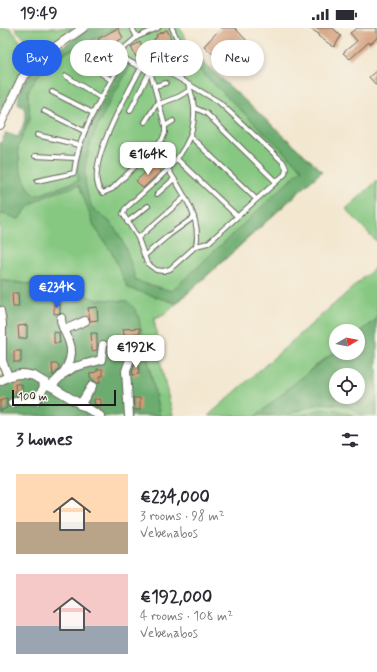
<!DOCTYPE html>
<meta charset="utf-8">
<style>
:root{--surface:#fff;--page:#f7f7f7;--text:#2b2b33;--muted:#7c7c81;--accent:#2563eb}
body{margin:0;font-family:Mynerve,sans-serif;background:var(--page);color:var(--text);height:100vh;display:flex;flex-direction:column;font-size:15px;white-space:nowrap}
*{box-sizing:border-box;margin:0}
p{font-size:13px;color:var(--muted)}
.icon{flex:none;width:22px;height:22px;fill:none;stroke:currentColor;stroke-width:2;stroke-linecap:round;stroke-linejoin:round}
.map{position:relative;height:388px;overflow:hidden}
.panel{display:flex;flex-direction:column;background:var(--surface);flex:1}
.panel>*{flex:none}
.banner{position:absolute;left:12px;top:12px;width:353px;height:36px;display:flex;gap:8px}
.needle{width:26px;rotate:80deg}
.controls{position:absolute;left:329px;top:296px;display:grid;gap:8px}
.controls a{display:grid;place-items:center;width:36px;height:36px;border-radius:50%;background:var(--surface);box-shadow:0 2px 6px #0003;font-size:20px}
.scale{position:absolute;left:12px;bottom:10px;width:104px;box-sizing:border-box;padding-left:4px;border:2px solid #1c1c1c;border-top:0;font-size:11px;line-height:14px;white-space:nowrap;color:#1c1c1c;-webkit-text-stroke:3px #f7f3e8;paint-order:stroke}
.price{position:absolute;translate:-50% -34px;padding:0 9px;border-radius:8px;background:#fff;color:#222;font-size:13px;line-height:26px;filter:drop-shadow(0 1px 2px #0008)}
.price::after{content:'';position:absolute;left:50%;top:24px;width:12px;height:9px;margin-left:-6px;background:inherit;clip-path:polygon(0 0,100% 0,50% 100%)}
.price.selected{background:var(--accent);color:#fff}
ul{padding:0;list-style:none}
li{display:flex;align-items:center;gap:12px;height:100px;padding:0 16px}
li span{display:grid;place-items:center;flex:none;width:112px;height:80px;border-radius:0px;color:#555}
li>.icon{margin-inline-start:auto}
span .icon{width:48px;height:48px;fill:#fffc;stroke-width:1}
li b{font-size:17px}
h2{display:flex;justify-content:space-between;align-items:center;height:48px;padding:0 16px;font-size:17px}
.pill{padding:0 14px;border-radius:18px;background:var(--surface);box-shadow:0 2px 6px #0003;font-size:14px;line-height:36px}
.pill.selected{background:var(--accent);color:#fff}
.status{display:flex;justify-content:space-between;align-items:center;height:28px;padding:0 20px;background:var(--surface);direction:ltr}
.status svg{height:11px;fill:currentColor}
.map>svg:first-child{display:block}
.green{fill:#86c881;stroke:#51724e}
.forest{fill:#6cac6f;stroke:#446446;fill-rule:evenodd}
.building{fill:#d39b77}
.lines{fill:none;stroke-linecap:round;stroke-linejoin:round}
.lane-casing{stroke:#67635b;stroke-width:6}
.street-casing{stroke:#67635b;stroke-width:10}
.lane{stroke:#fff;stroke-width:4}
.street{stroke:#fff;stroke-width:8}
</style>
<div class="status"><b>19:49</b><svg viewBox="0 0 49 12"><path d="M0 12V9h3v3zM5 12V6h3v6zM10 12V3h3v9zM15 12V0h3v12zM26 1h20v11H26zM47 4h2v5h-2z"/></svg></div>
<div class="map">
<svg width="377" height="388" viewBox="0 0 377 388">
<rect width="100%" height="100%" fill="#f7f3e8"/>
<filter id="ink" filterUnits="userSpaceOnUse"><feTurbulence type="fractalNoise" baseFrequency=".025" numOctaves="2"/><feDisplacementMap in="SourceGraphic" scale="8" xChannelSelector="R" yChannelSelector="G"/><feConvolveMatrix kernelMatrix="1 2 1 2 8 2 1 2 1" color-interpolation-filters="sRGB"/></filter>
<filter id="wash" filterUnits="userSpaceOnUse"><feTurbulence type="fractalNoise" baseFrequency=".012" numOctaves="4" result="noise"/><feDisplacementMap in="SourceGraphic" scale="16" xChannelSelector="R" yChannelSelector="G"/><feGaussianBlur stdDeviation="0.9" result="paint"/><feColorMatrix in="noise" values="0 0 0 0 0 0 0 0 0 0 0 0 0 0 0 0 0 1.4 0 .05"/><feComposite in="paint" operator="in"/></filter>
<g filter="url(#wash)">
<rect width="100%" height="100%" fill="#f3e7d0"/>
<g class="green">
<path d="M 0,0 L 10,0 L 24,18 L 48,20 C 22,42 13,55 0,86 Z"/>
<polygon points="14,0 74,0 55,14 52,12 46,16 29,15"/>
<path d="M 113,0 L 180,0 L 194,26 L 322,143 L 164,287 L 154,291 L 162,342 L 173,388 L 160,388 L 154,366 L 148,331 L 94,271 L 83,266 L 45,261 L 36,257 L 0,252 L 0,185 L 19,191 C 32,169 56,164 79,156 L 78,153 L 35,168 L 29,161 L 20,142 L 18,119 L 18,115 L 30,91 L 28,65 L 30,59 L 39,46 L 66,24 L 83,18 Z"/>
<polygon points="377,153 377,214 346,181"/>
<polygon points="377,238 377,291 358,306 358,303 336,303 336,323 313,339 300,352 256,388 208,388"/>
<polygon points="321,375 346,377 365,388 315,383 300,388 287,388 293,384"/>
</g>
<g class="forest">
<path d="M 89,0 L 118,0 L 104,5 L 83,18 L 66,24 L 39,46 L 30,59 L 28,65 L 30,91 L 18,119 L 20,141 L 29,161 L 35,168 L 78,153 L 77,134 L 82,116 L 125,34 L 131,36 C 114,69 83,112 85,150 C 85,160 89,171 92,180 C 97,185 104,189 109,193 C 123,207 131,235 136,253 L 172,263 L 302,141 L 192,35 L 191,33 L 194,26 L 322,143 L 176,275 L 128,260 L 112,225 L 94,198 L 79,157 C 56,165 32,169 19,191 L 0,185 L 0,116 L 6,105 L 18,109 C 23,97 32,83 18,75 L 20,61 L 38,36 Z"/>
<polygon points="0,252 36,257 45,261 83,266 94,271 127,273 135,281 138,287 160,388 0,388 0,350 5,346 0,339"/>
<path d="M 377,291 L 377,388 L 365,388 L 346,377 L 321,375 L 293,384 L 287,388 L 256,388 C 282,366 308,343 336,323 L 336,325 L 358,325 L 358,306 ZM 336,347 L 358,347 L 358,369 L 336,369 Z"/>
<polygon points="326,381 337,382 354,388 300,388 315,383"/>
</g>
<g id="blocks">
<g class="building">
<polygon points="118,0 123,10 106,20 98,11"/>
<polygon points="221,0 235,0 248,14 239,23 230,14 216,29 204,18"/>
<polygon points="309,0 333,0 341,8 334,19 318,8 319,6"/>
<polygon points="357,0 377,0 377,10 370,16 369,14 350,31 343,25 357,13 350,5"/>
<polygon points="167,2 179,27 175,28 176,31 169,35 165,28 162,29 157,19 156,25 140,33 138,28 136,29 131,19 140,14 144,22 156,16 154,11 157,9 156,7"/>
<polygon points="377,42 377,58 369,49"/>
<polygon points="154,136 161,143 143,160 136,153"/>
<polygon points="12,265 18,265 19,279 13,279"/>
<polygon points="54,276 60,276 60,285 54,286"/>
<polygon points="97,279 98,292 90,293 88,280"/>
<polygon points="27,297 27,310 19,311 18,298"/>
<polygon points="140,300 140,305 132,306 134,317 127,319 126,306 124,307 123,301"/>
<polygon points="54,304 59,305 60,315 54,315"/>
<polygon points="91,305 97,305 97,322 92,323"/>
<rect x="14" y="323" width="7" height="11"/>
<polygon points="134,335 138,335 139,346 132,347"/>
<polygon points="52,336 58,336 59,338 59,342 53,348"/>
<polygon points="97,341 103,341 103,348 100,348 100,355 96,355 90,349 90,345 97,344"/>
<polygon points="15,356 22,356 22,366 16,368"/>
<polygon points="7,370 7,380 0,383 0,373"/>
<polygon points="133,370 140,370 140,382 134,382"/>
<polygon points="94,371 101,371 101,380 95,378"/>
</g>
</g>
</g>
<g filter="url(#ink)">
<use href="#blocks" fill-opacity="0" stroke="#67635b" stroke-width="1"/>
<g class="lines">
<defs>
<g id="lane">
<polyline points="132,0 137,9"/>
<path d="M 158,0 L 137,9 L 122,22 L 121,28 C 145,45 162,49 186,30 L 172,0"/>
<polyline points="83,33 111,52"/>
<path d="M 141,40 C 130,61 79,146 103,165 L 112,161 L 162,112 L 165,105 L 165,98 L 150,43"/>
<path d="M 164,42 L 219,74 L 283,134 L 286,140 L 285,146 L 208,215 L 196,218 L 170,241 L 163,243 L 156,242 L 147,235 L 138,210 L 123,186 L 125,181 C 162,146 212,114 188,56"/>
<polyline points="66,48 101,70"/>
<polyline points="155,58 166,55"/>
<polyline points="52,64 93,85"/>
<polyline points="195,80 206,85 276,154"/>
<polyline points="44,83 84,103"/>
<polyline points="130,83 150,43"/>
<polyline points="145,94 156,77 178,69 190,62"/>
<polyline points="165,98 173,93"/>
<polyline points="37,107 79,117"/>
<polyline points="191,109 256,171"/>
<polyline points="35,128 75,130"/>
<polyline points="178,132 237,188"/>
<path d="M 168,141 C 182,164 202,190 196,218"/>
<path d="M 37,153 L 74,145 C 77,117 88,94 101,70 C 109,56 118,43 121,28 L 111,29 L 97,17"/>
<polyline points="157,166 174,151"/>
<polyline points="127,194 148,178"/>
<polyline points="138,210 185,169"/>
<polyline points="144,228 169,207 194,189"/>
</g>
<g id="street">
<polyline points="0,97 22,50 48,24 83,0"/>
<polyline points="0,283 2,295 2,333 8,348"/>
<polyline points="64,302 85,293"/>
<polyline points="65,345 74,339 101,332 103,317"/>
<path d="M 0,353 C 12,346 20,344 34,348 L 100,388"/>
<path d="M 50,358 C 64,348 76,330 69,313 C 66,304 61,299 61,290"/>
<polyline points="12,375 24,371 36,373 44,359 43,354"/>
<polyline points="80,377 92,358"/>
<polyline points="129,388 126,343 133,322"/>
</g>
</defs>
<use href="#lane" class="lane-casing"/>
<use href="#street" class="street-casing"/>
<use href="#lane" class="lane"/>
<use href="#street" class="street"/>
</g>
</g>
</svg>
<div class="controls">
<a><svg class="needle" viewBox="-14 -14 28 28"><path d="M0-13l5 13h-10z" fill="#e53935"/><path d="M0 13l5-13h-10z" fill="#7c7c81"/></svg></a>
<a><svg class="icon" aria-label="locate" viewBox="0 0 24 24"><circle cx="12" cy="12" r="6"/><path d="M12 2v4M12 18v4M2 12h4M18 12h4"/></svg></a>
</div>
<div class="scale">100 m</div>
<b class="price" style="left:148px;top:148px">€164K</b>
<b class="price selected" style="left:57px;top:281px">€234K</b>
<b class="price" style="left:136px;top:341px">€192K</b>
<div class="banner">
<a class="pill selected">Buy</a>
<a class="pill">Rent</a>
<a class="pill">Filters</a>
<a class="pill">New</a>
</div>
</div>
<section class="panel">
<h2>3 homes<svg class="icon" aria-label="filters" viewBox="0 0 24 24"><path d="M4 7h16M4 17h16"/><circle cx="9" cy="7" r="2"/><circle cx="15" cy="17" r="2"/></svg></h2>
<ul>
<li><span style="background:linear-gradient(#ffd9b3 60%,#b9a48a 0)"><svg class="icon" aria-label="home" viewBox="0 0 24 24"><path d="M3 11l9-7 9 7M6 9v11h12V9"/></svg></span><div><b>€234,000</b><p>3 rooms · 98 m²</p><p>Vebenabos</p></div></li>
<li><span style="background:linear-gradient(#f6c9c9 65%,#9aa5b1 0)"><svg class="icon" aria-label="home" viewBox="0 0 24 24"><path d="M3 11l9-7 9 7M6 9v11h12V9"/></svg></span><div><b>€192,000</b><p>4 rooms · 108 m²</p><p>Vebenabos</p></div></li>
</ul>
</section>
